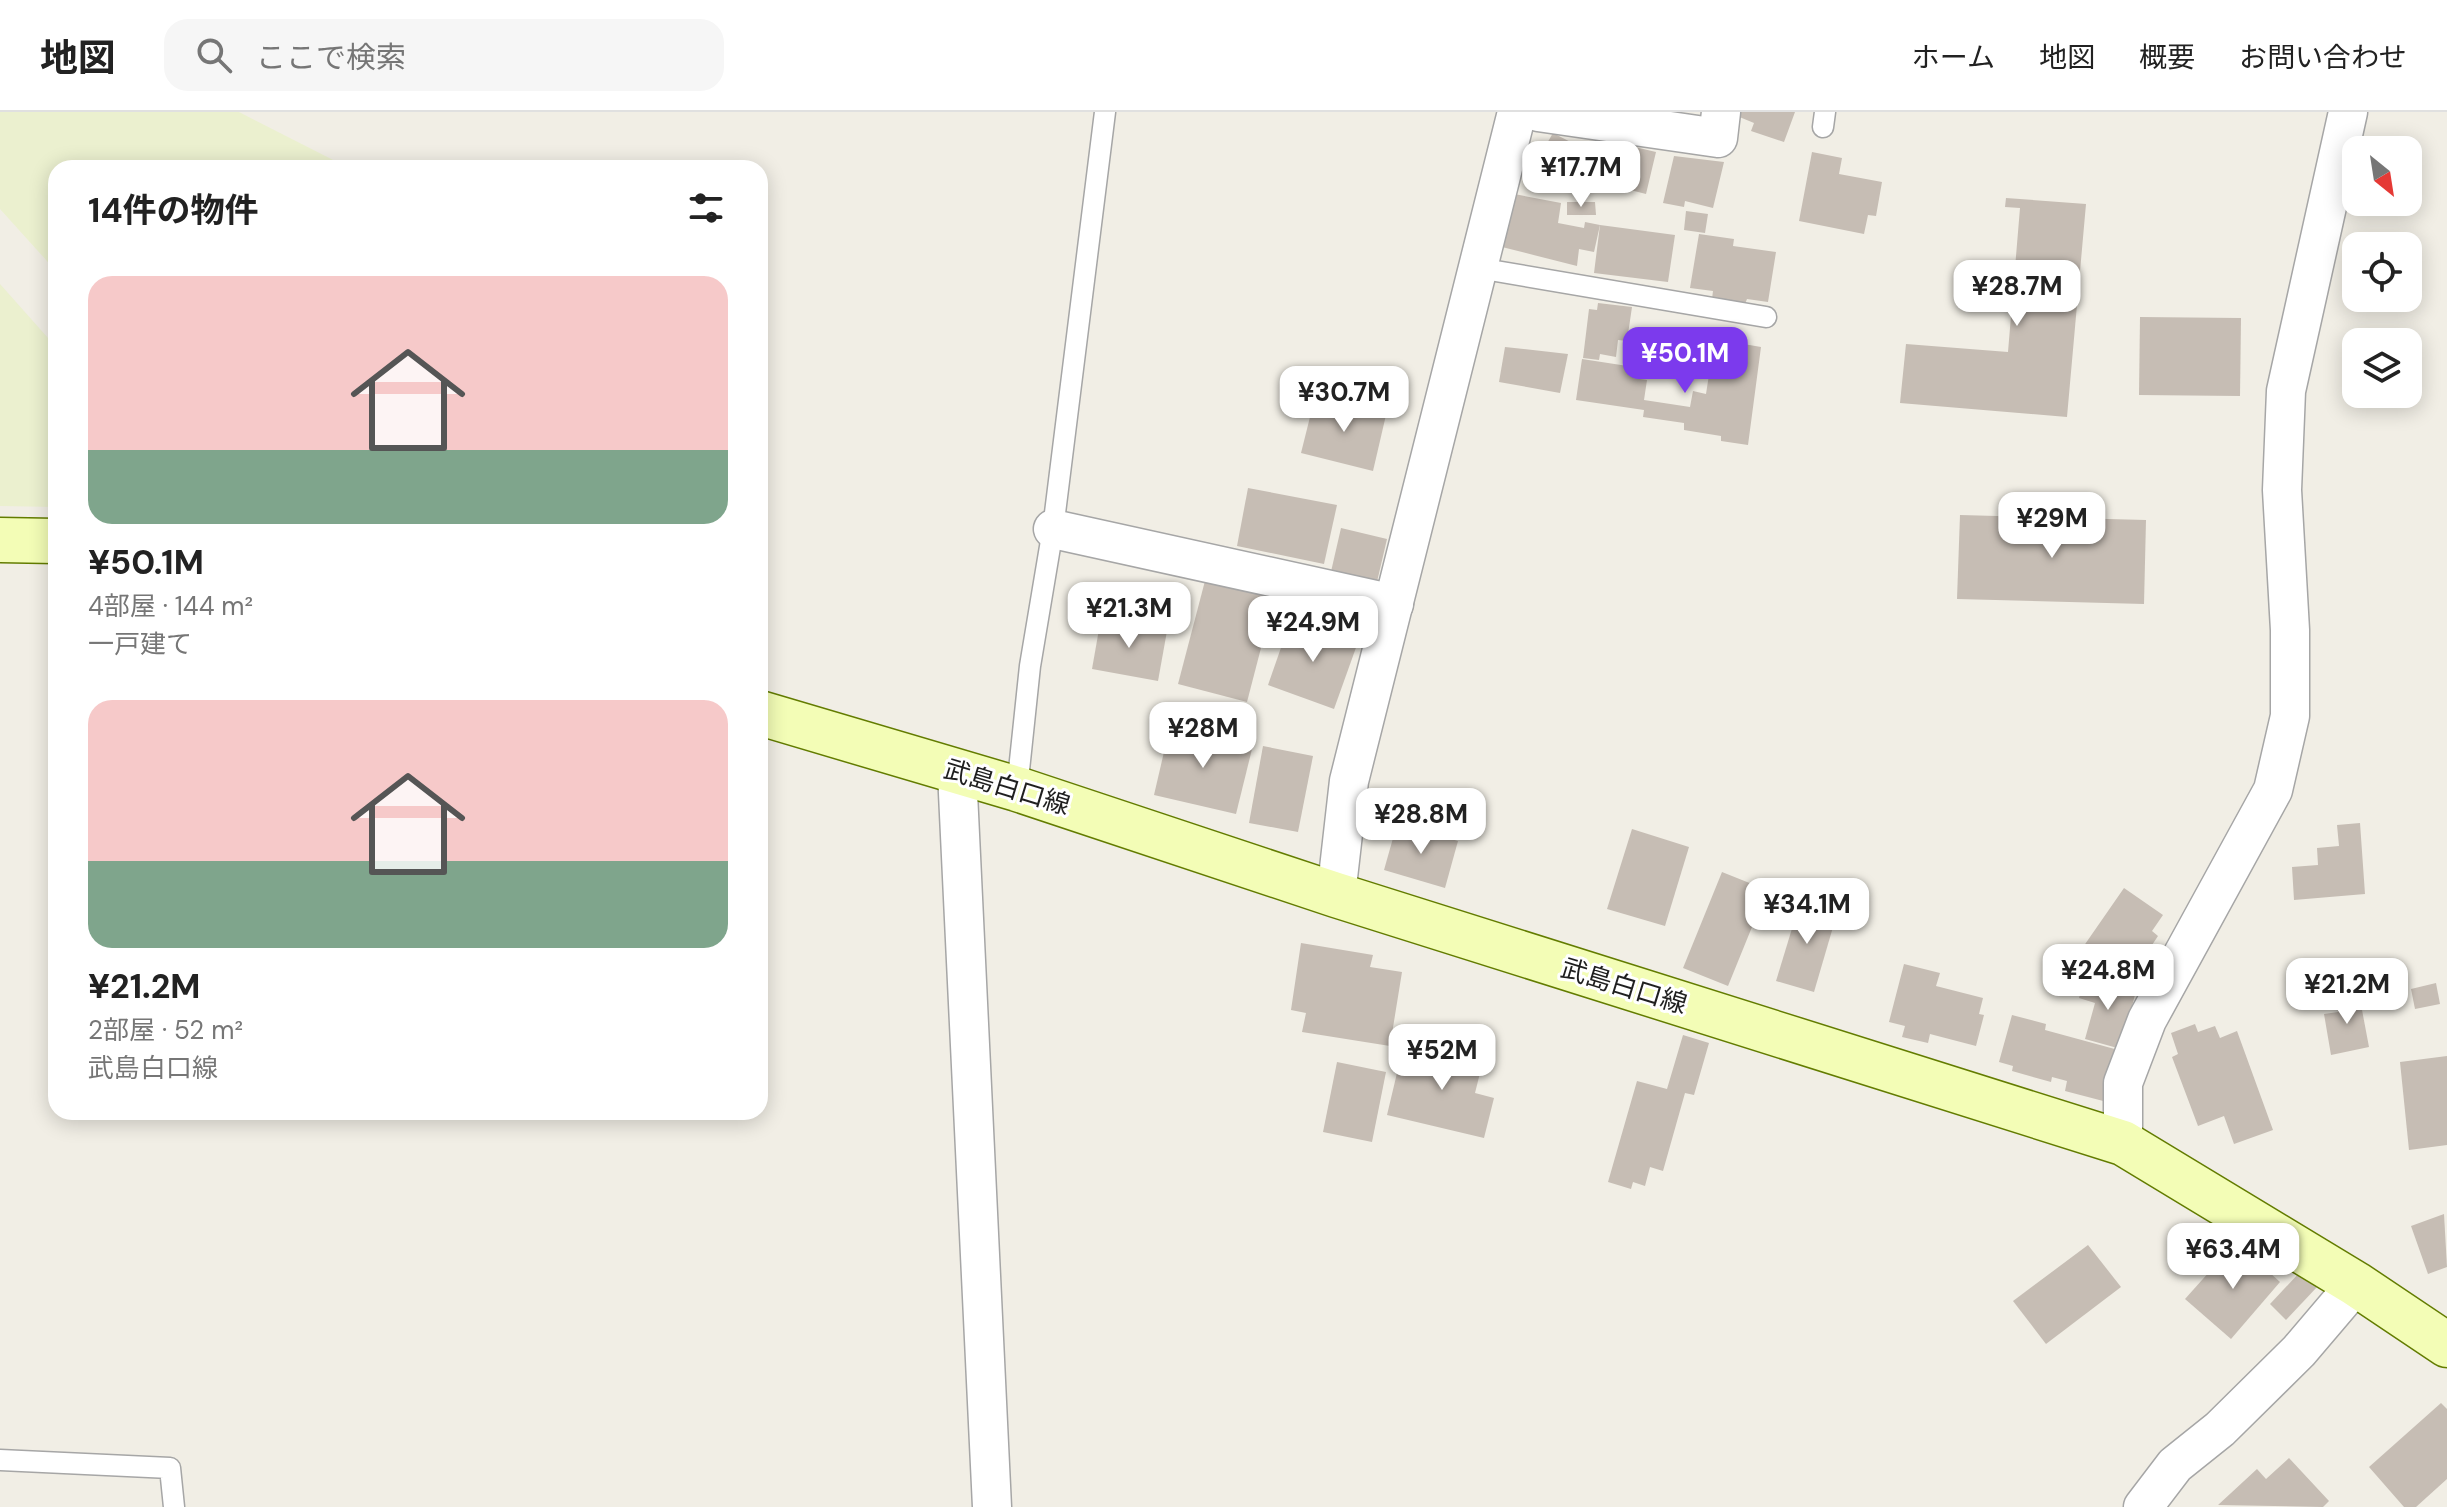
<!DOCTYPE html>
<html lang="ja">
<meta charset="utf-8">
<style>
:root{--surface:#fff;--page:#f6f6f6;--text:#222;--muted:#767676;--line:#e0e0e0;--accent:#7c3aed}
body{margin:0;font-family:"DM Sans","Noto Sans JP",sans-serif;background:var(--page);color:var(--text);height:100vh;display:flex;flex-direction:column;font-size:30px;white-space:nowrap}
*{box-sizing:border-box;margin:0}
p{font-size:26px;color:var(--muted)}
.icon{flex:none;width:44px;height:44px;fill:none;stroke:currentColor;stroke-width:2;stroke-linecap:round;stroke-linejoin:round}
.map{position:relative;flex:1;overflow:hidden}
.details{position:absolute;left:48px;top:48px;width:720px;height:960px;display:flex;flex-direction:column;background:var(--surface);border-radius:24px;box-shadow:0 4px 20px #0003}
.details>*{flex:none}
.needle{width:52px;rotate:150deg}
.buttons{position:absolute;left:2342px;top:24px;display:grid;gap:16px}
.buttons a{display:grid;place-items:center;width:80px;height:80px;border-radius:16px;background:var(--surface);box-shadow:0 4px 20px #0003;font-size:40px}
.price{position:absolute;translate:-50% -68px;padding:0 18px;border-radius:16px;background:#fff;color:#222;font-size:26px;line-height:52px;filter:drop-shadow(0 2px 4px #0008)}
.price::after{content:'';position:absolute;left:50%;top:48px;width:24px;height:18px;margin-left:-12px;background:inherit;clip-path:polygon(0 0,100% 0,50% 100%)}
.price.current{background:var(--accent);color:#fff}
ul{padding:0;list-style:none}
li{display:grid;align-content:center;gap:16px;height:424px;padding:0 40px}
li span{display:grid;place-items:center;height:248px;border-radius:24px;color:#555}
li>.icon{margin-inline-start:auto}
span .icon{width:144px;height:144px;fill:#fffc;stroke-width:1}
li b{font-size:34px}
h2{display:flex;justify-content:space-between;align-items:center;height:96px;padding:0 40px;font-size:34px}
header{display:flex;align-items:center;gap:48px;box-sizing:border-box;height:112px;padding:0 40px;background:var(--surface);border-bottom:2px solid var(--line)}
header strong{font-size:38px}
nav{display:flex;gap:44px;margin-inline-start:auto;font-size:28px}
.search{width:560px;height:72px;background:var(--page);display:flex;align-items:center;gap:20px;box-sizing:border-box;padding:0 28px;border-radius:24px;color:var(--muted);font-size:30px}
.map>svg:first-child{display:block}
.farmland{fill:#ebf0cf}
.building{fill:#c6bdb4}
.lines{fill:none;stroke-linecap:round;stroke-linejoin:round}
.lane-casing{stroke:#a6a6a6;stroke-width:23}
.street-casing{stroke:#a6a6a6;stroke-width:41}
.secondary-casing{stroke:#637c00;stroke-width:47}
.lane{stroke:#fff;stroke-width:20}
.street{stroke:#fff;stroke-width:38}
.secondary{stroke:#f3fdb6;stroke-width:44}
.labels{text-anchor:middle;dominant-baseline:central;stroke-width:6;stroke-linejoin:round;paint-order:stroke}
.street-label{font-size:26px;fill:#1f1f1f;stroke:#fff}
</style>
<header>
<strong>地図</strong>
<div class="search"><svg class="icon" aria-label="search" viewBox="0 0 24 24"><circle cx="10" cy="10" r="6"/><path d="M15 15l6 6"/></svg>ここで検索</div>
<nav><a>ホーム</a><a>地図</a><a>概要</a><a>お問い合わせ</a></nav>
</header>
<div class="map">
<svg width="2447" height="1395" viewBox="0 0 2447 1395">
<rect width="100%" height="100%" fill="#f1eee5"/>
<g class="farmland">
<polygon points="0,0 239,0 343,53 342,56 56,56 56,159 0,97"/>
<polygon points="0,172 56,235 56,395 0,394"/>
</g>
<g class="building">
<polygon points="1738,0 1795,0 1784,30 1751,19 1754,11 1737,4"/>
<polygon points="1553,21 1594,42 1573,81 1551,70 1547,77 1530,68 1536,57 1527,53 1540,29 1546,33"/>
<polygon points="1622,32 1656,40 1646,82 1595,69 1601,44 1618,48"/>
<polygon points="1812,40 1842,46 1839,62 1882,70 1876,104 1868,103 1864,122 1799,109"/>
<polygon points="1674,44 1724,50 1713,96 1685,89 1684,95 1663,91"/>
<polygon points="1509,81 1561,91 1558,111 1584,116 1585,110 1600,113 1594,140 1579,137 1577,154 1498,134"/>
<polygon points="2006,86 2086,92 2067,305 1900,291 1906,232 2008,240 2020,96 2005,95"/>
<polygon points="1567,90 1595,90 1596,103 1567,103"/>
<polygon points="1686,99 1708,102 1705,121 1684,118"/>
<polygon points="1600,113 1675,123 1668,170 1594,161"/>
<polygon points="1699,122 1734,127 1733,134 1776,140 1768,190 1747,187 1745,192 1712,187 1713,179 1690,176"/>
<polygon points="1598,191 1632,195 1627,229 1618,228 1616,245 1600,242 1599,248 1583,246 1589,197 1597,198"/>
<polygon points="2140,205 2241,206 2240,284 2139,283"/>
<polygon points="1732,230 1761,235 1748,333 1721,329 1721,324 1684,318 1684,311 1643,305 1644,298 1576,288 1582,247 1634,255 1633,266 1647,268 1644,288 1690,295 1693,279 1706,282 1711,250 1728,252"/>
<polygon points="1505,235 1568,242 1560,281 1499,270"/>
<polygon points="1315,285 1386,303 1373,359 1301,341"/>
<polygon points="1248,376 1337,393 1324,452 1237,434"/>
<polygon points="1960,403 2146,408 2144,492 1957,487"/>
<polygon points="1341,416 1387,427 1376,474 1330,464"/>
<polygon points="1206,465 1275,482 1247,590 1178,572"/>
<polygon points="1101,506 1167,519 1158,569 1092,557"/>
<polygon points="1291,507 1358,530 1334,597 1268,573"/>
<polygon points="1170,614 1253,633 1236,702 1154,683"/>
<polygon points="1263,634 1313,644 1298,720 1249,711"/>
<polygon points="2360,711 2365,782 2294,788 2292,755 2318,753 2317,736 2339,734 2337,713"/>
<polygon points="1397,712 1458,729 1445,776 1384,758"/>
<polygon points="1632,717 1689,735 1665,814 1607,797"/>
<polygon points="1722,760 1767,778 1728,874 1683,856"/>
<polygon points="2124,776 2163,803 2152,819 2158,824 2136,857 2125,849 2115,862 2081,838"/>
<polygon points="1801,787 1838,798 1814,880 1776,869"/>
<polygon points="1301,831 1373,843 1370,855 1402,860 1390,934 1302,920 1306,901 1291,898"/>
<polygon points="1904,852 1940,861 1936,874 1983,886 1979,902 1984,903 1976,934 1930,922 1928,931 1902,925 1905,914 1889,910"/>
<polygon points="2085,866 2136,879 2121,937 2085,927 2095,891 2079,886"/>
<polygon points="2436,871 2440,892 2415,897 2411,877"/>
<polygon points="2359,882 2369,935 2331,943 2324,902 2338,900 2335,886"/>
<polygon points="2012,903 2046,912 2045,918 2122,939 2107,990 2065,979 2067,969 2052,965 2051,970 2012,959 2013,954 1999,950"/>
<polygon points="2195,912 2198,920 2215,914 2220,926 2237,919 2273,1018 2234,1032 2224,1004 2198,1014 2172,945 2178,942 2171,921"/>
<polygon points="1683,923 1709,931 1694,983 1685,981 1663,1059 1650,1055 1645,1074 1633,1070 1631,1077 1608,1070 1637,969 1667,977"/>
<polygon points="1451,933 1485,941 1475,981 1494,986 1484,1026 1387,1003 1402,940 1447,951"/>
<polygon points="2447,944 2447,1033 2409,1038 2400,950"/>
<polygon points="1337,950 1386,960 1372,1030 1323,1020"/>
<polygon points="2444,1102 2447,1155 2428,1162 2411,1114"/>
<polygon points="2236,1130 2280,1170 2231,1227 2185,1187"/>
<polygon points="2088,1133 2121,1175 2046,1232 2013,1189"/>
<polygon points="2301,1159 2317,1175 2286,1208 2270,1192"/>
<polygon points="2441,1291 2447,1297 2447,1367 2416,1395 2404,1395 2369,1355"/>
<polygon points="2289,1346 2329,1389 2323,1395 2218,1393 2257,1357 2266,1367"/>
</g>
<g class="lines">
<defs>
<g id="lane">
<polyline points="1823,15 1825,0"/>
<polyline points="1478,156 1766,205"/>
<polyline points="1017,677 1030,554 1053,417 1105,0"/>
<polyline points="0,1348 170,1356 174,1395"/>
</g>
<g id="street">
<polyline points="1538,0 1718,26 1721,0"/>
<polyline points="1053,417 1394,492"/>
<polyline points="957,660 992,1395"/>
<polyline points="1336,783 1349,669 1517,0"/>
<polyline points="2123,1031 2123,971 2147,908 2273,678 2290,604 2290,518 2282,378 2286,279 2348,0"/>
<polyline points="2143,1395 2175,1353 2220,1317 2299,1239 2356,1172"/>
</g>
<g id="secondary">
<polyline points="0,428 56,429"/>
<polyline points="760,601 1017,677 1336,783 2123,1031 2356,1172 2447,1233"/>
</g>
</defs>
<use href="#lane" class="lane-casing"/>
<use href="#street" class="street-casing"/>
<use href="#secondary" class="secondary-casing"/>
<use href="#lane" class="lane"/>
<use href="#street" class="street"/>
<use href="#secondary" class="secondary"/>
</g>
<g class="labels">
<g class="street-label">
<text transform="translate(1007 675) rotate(17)">武島白口線</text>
<text transform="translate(1624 874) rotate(17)">武島白口線</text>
</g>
</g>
</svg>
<div class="buttons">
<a><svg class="needle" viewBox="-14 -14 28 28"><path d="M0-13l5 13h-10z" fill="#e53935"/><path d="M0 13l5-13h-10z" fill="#767676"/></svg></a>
<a><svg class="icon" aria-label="locate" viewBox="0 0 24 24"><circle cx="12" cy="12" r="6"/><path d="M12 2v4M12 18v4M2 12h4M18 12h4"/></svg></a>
<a><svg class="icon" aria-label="layers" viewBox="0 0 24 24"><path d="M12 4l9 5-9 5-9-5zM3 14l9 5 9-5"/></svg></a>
</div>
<b class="price" style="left:1581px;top:97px">¥17.7M</b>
<b class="price" style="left:2017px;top:216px">¥28.7M</b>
<b class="price current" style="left:1685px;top:283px">¥50.1M</b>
<b class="price" style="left:1344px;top:322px">¥30.7M</b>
<b class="price" style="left:2052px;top:448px">¥29M</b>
<b class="price" style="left:1129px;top:538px">¥21.3M</b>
<b class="price" style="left:1313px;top:552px">¥24.9M</b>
<b class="price" style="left:1203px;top:658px">¥28M</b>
<b class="price" style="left:1421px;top:744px">¥28.8M</b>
<b class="price" style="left:1807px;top:834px">¥34.1M</b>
<b class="price" style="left:2108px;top:900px">¥24.8M</b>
<b class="price" style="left:2347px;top:914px">¥21.2M</b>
<b class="price" style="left:1442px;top:980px">¥52M</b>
<b class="price" style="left:2233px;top:1179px">¥63.4M</b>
<section class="details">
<h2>14件の物件<svg class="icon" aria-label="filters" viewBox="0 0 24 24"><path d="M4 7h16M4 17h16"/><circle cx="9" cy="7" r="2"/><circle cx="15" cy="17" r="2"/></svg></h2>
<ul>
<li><span style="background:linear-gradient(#f6c9c9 70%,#7fa58c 0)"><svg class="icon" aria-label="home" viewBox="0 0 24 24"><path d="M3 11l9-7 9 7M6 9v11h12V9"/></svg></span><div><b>¥50.1M</b><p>4部屋 · 144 m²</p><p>一戸建て</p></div></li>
<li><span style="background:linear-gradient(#f6c9c9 65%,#7fa58c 0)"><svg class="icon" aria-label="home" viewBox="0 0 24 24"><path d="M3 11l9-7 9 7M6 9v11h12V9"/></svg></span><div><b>¥21.2M</b><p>2部屋 · 52 m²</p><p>武島白口線</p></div></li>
</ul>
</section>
</div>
